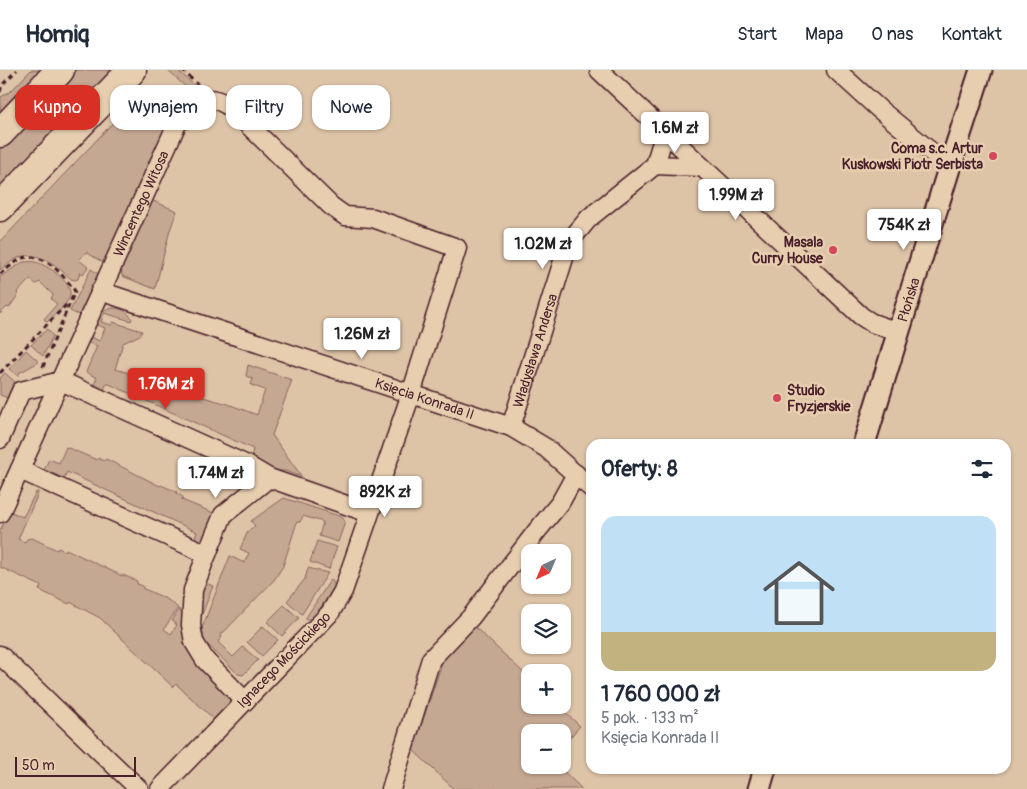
<!DOCTYPE html>
<html lang="pl">
<meta charset="utf-8">
<style>
:root{--surface:#fff;--page:#f2f2f3;--text:#1f2937;--muted:#747a83;--line:#e0e1e3;--accent:#d93025}
body{margin:0;font-family:Pangolin,sans-serif;background:var(--page);color:var(--text);height:100vh;display:flex;flex-direction:column;font-size:19px;white-space:nowrap}
*{box-sizing:border-box;margin:0}
p{font-size:16px;color:var(--muted)}
.icon{flex:none;width:28px;height:28px;fill:none;stroke:currentColor;stroke-width:2;stroke-linecap:round;stroke-linejoin:round}
.map{position:relative;flex:1;overflow:hidden}
.sheet{position:absolute;left:586px;top:369px;width:425px;height:335px;display:flex;flex-direction:column;background:var(--surface);border-radius:15px;box-shadow:0 1px 4px #0004}
.sheet>*{flex:none}
.top-card{position:absolute;left:15px;top:15px;width:475px;height:45px;display:flex;gap:10px}
.needle{width:32px;rotate:224deg}
.tools{position:absolute;left:521px;top:474px;display:grid;gap:10px}
.tools a{display:grid;place-items:center;width:50px;height:50px;border-radius:10px;background:var(--surface);box-shadow:0 1px 4px #0004;font-size:25px}
.scale{position:absolute;left:15px;bottom:12px;width:121px;box-sizing:border-box;padding-left:5px;border:2px solid #4a1f2b;border-top:0;font-size:14px;line-height:18px;white-space:nowrap;color:#4a1f2b;-webkit-text-stroke:4px #e7ceaf;paint-order:stroke}
.price{position:absolute;translate:-50% -42px;padding:0 11px;border-radius:5px;background:#fff;color:#222;font-size:16px;line-height:32px;filter:drop-shadow(0 1px 2px #0008)}
.price::after{content:'';position:absolute;left:50%;top:30px;width:15px;height:11px;margin-left:-8px;background:inherit;clip-path:polygon(0 0,100% 0,50% 100%)}
.price.current{background:var(--accent);color:#fff}
ul{padding:0;list-style:none}
li{display:grid;align-content:center;gap:10px;height:265px;padding:0 15px}
li+li{border-top:1px solid var(--line)}
li span{display:grid;place-items:center;height:155px;border-radius:15px;color:#555}
li>.icon{margin-inline-start:auto}
span .icon{width:90px;height:90px;fill:#fffc;stroke-width:1}
li b{font-size:21px}
h2{display:flex;justify-content:space-between;align-items:center;height:60px;padding:0 15px;font-size:21px}
.tag{padding:0 18px;border-radius:15px;background:var(--surface);box-shadow:0 1px 4px #0004;font-size:18px;line-height:45px}
.tag.current{background:var(--accent);color:#fff}
header{display:flex;align-items:center;gap:30px;box-sizing:border-box;height:70px;padding:0 25px;background:var(--surface);border-bottom:1px solid var(--line)}
header strong{font-size:24px}
nav{display:flex;gap:28px;margin-inline-start:auto;font-size:18px}
.map>svg:first-child{display:block}
.green{fill:#c5a892;stroke:#88645e}
.lines{fill:none;stroke-linecap:round;stroke-linejoin:round}
.minor-casing{stroke:#4a1f2b;stroke-width:21}
.tertiary-casing{stroke:#4a1f2b;stroke-width:25}
.primary-casing{stroke:#4a1f2b;stroke-width:31}
.path{stroke:#4a1f2b;stroke-width:3;stroke-dasharray:5 4;stroke-linecap:butt}
.minor{stroke:#e7ceaf;stroke-width:18}
.tertiary{stroke:#e7ceaf;stroke-width:21}
.primary{stroke:#e7ceaf;stroke-width:28}
.poi-dot{fill:#d1495b;stroke:#e7ceaf;stroke-width:2}
.labels{text-anchor:middle;dominant-baseline:central;stroke-width:5;stroke-linejoin:round;paint-order:stroke}
.poi-label{font-size:14px;font-weight:bold;fill:#4a1f2b;stroke:#e7ceaf;text-anchor:end}
.street-label{font-size:14px;fill:#4a1f2b;stroke:#e7ceaf}
</style>
<header>
<strong>Homiq</strong>
<nav><a>Start</a><a>Mapa</a><a>O nas</a><a>Kontakt</a></nav>
</header>
<div class="map">
<svg width="1027" height="719" viewBox="0 0 1027 719">
<rect width="100%" height="100%" fill="#dec4a7"/>
<filter id="ink" filterUnits="userSpaceOnUse"><feTurbulence type="fractalNoise" baseFrequency=".02" numOctaves="2"/><feDisplacementMap in="SourceGraphic" scale="10" xChannelSelector="R" yChannelSelector="G"/><feConvolveMatrix kernelMatrix="1 2 1 2 8 2 1 2 1" color-interpolation-filters="sRGB"/></filter>
<g filter="url(#ink)">
<g class="green">
<polygon points="31,0 41,0 0,50 1,27 11,21"/>
<polygon points="76,0 118,0 0,122 0,79"/>
<path d="M 167,0 L 177,0 L 200,20 L 178,42 L 107,189 L 102,192 L 86,182 L 79,190 L 88,197 L 83,204 L 80,202 L 78,209 L 75,210 L 71,209 C 57,196 41,181 20,187 C 13,189 6,196 0,200 L 0,172 L 144,20 L 167,41 L 187,18 Z"/>
<polygon points="151,130 177,141 170,160 155,219 122,206 121,196"/>
<path d="M 23,192 C 27,192 31,191 35,192 C 46,194 72,211 70,225 C 68,235 54,245 47,252 L 44,249 L 57,234 L 51,229 L 53,225 L 40,212 L 36,214 L 30,209 L 17,223 L 18,225 L 9,238 L 7,237 L 0,244 L 0,207 Z"/>
<polygon points="91,199 100,205 81,246 70,241"/>
<path d="M 113,238 C 123,239 127,241 132,249 L 131,251 L 104,243 L 101,252 L 112,255 L 113,252 L 142,261 L 140,265 L 123,273 L 115,299 L 165,313 L 165,315 L 176,319 L 177,317 L 197,323 L 196,325 L 228,334 L 257,345 L 265,320 L 251,315 L 253,309 L 246,306 L 248,295 L 292,310 L 272,365 L 302,407 L 285,401 L 275,401 L 251,387 L 253,379 L 107,313 L 102,324 L 99,323 L 101,318 L 94,314 L 97,308 L 86,302 L 97,276 L 86,272 L 88,266 L 100,271 L 105,258 L 94,254 C 98,245 103,240 113,238 Z"/>
<polygon points="47,259 53,266 43,286 31,275"/>
<polygon points="26,280 39,292 19,303 18,306 9,299"/>
<polygon points="5,303 15,312 8,328 0,325 0,308"/>
<path d="M 66,377 L 97,390 L 98,388 L 104,391 L 106,389 L 160,416 L 161,415 L 177,422 L 176,423 L 183,427 L 182,430 L 216,444 C 211,458 210,472 193,473 L 197,462 L 67,402 L 62,413 L 42,405 L 49,389 L 59,393 Z"/>
<path d="M 36,422 L 38,422 L 38,424 L 18,469 L 25,472 L 27,469 L 32,468 L 57,480 L 58,478 L 65,481 L 66,479 L 122,506 L 123,505 L 137,511 L 137,514 L 143,516 L 142,518 C 155,524 168,528 178,538 L 164,559 L 171,564 L 177,555 L 172,551 L 179,539 L 230,628 L 228,639 L 216,651 L 176,614 L 173,617 L 100,548 L 70,532 L 69,534 L 39,520 L 41,516 L 0,497 L 0,461 L 9,441 L 23,447 Z"/>
<polygon points="284,428 342,447 345,452 338,472 319,466 323,452 303,446 300,452 297,452 283,496 274,510 221,565 222,567 218,572 233,587 243,577 258,590 243,605 238,604 205,572 203,566 202,558 230,486 244,493 249,483 240,479 248,461 255,456 251,451"/>
<polygon points="317,471 337,477 329,499 310,492"/>
<polygon points="308,498 328,503 302,544 287,531 305,509"/>
<polygon points="331,509 335,516 313,549 305,549"/>
<polygon points="203,512 213,516 198,555 198,538"/>
<polygon points="284,535 299,548 282,566 267,552"/>
<polygon points="473,555 530,609 530,635 557,635 580,656 563,675 562,662 530,662 530,695 557,695 582,719 454,719 413,680 443,590"/>
<polygon points="263,556 278,570 262,586 247,572"/>
</g>
<g class="lines">
<defs>
<g id="minor">
<polyline points="599,0 861,246 872,253 898,262"/>
<polyline points="836,0 879,39 935,85 951,92"/>
<polyline points="655,95 702,97"/>
<path id="s1" d="M 100,221 L 511,357 L 546,378 L 591,418"/>
<path id="s2" d="M 511,357 L 569,172 L 589,148 L 655,95 L 665,62"/>
<polyline points="0,369 21,321 61,311 247,395 269,408 369,443"/>
<polyline points="20,400 207,484 193,520 191,555 194,572 205,590 245,631"/>
<path id="s3" d="M 0,443 L 177,54 C 196,34 203,19 230,37 L 331,136 L 345,146 L 373,148 L 457,178 L 411,324 L 343,521 L 330,543 L 160,719"/>
<polyline points="207,484 223,445 269,408"/>
<polyline points="0,585 139,719"/>
<polyline points="391,719 431,589 471,547 536,462 560,433 576,404"/>
</g>
<g id="tertiary">
<path id="s4" d="M 864,374 L 951,92 L 981,0"/>
<polyline points="759,719 765,699"/>
</g>
<g id="primary">
<polyline points="0,63 60,0"/>
<polyline points="0,137 132,0"/>
</g>
</defs>
<use href="#minor" class="minor-casing"/>
<use href="#tertiary" class="tertiary-casing"/>
<use href="#primary" class="primary-casing"/>
<g class="path">
<polyline points="182,0 198,15"/>
<polyline points="0,22 2,15 17,0"/>
<path d="M 0,204 C 7,199 16,191 23,188 C 45,182 64,206 75,221 L 42,299"/>
<polyline points="0,303 69,232"/>
</g>
<use href="#minor" class="minor"/>
<use href="#tertiary" class="tertiary"/>
<use href="#primary" class="primary"/>
</g>
</g>
<g class="poi-dot">
<circle cx="993" cy="86" r="5"/>
<circle cx="833" cy="180" r="5"/>
<circle cx="777" cy="328" r="5"/>
</g>
<g class="labels">
<g class="poi-label">
<text x="983" y="78">Coma s.c. Artur<tspan x="983" dy="16">Kuskowski Piotr Serbista</tspan></text>
<text x="823" y="172">Masala<tspan x="823" dy="16">Curry House</tspan></text>
<text x="787" y="320" text-anchor="start">Studio<tspan x="787" dy="16">Fryzjerskie</tspan></text>
</g>
<g class="street-label">
<text stroke="none"><textPath href="#s3" startOffset="340">Wincentego Witosa</textPath></text>
<text stroke="none"><textPath href="#s4" startOffset="151">Płońska</textPath></text>
<text stroke="none"><textPath href="#s2" startOffset="80">Władysława Andersa</textPath></text>
<text stroke="none"><textPath href="#s1" startOffset="342">Księcia Konrada II</textPath></text>
<text transform="translate(284 590) rotate(-46)">Ignacego Mościckiego</text>
</g>
</g>
</svg>
<div class="tools">
<a><svg class="needle" viewBox="-14 -14 28 28"><path d="M0-13l5 13h-10z" fill="#e53935"/><path d="M0 13l5-13h-10z" fill="#747a83"/></svg></a>
<a><svg class="icon" aria-label="layers" viewBox="0 0 24 24"><path d="M12 4l9 5-9 5-9-5zM3 14l9 5 9-5"/></svg></a>
<a>+</a>
<a>−</a>
</div>
<div class="scale">50 m</div>
<b class="price" style="left:675px;top:84px">1.6M zł</b>
<b class="price" style="left:736px;top:151px">1.99M zł</b>
<b class="price" style="left:904px;top:181px">754K zł</b>
<b class="price" style="left:543px;top:200px">1.02M zł</b>
<b class="price" style="left:362px;top:290px">1.26M zł</b>
<b class="price current" style="left:166px;top:340px">1.76M zł</b>
<b class="price" style="left:216px;top:429px">1.74M zł</b>
<b class="price" style="left:385px;top:448px">892K zł</b>
<div class="top-card">
<a class="tag current">Kupno</a>
<a class="tag">Wynajem</a>
<a class="tag">Filtry</a>
<a class="tag">Nowe</a>
</div>
<section class="sheet">
<h2>Oferty: 8<svg class="icon" aria-label="filters" viewBox="0 0 24 24"><path d="M4 7h16M4 17h16"/><circle cx="9" cy="7" r="2"/><circle cx="15" cy="17" r="2"/></svg></h2>
<ul>
<li><span style="background:linear-gradient(#bfe0f5 75%,#c2b280 0)"><svg class="icon" aria-label="home" viewBox="0 0 24 24"><path d="M3 11l9-7 9 7M6 9v11h12V9"/></svg></span><div><b>1 760 000 zł</b><p>5 pok. · 133 m²</p><p>Księcia Konrada II</p></div></li>
</ul>
</section>
</div>
